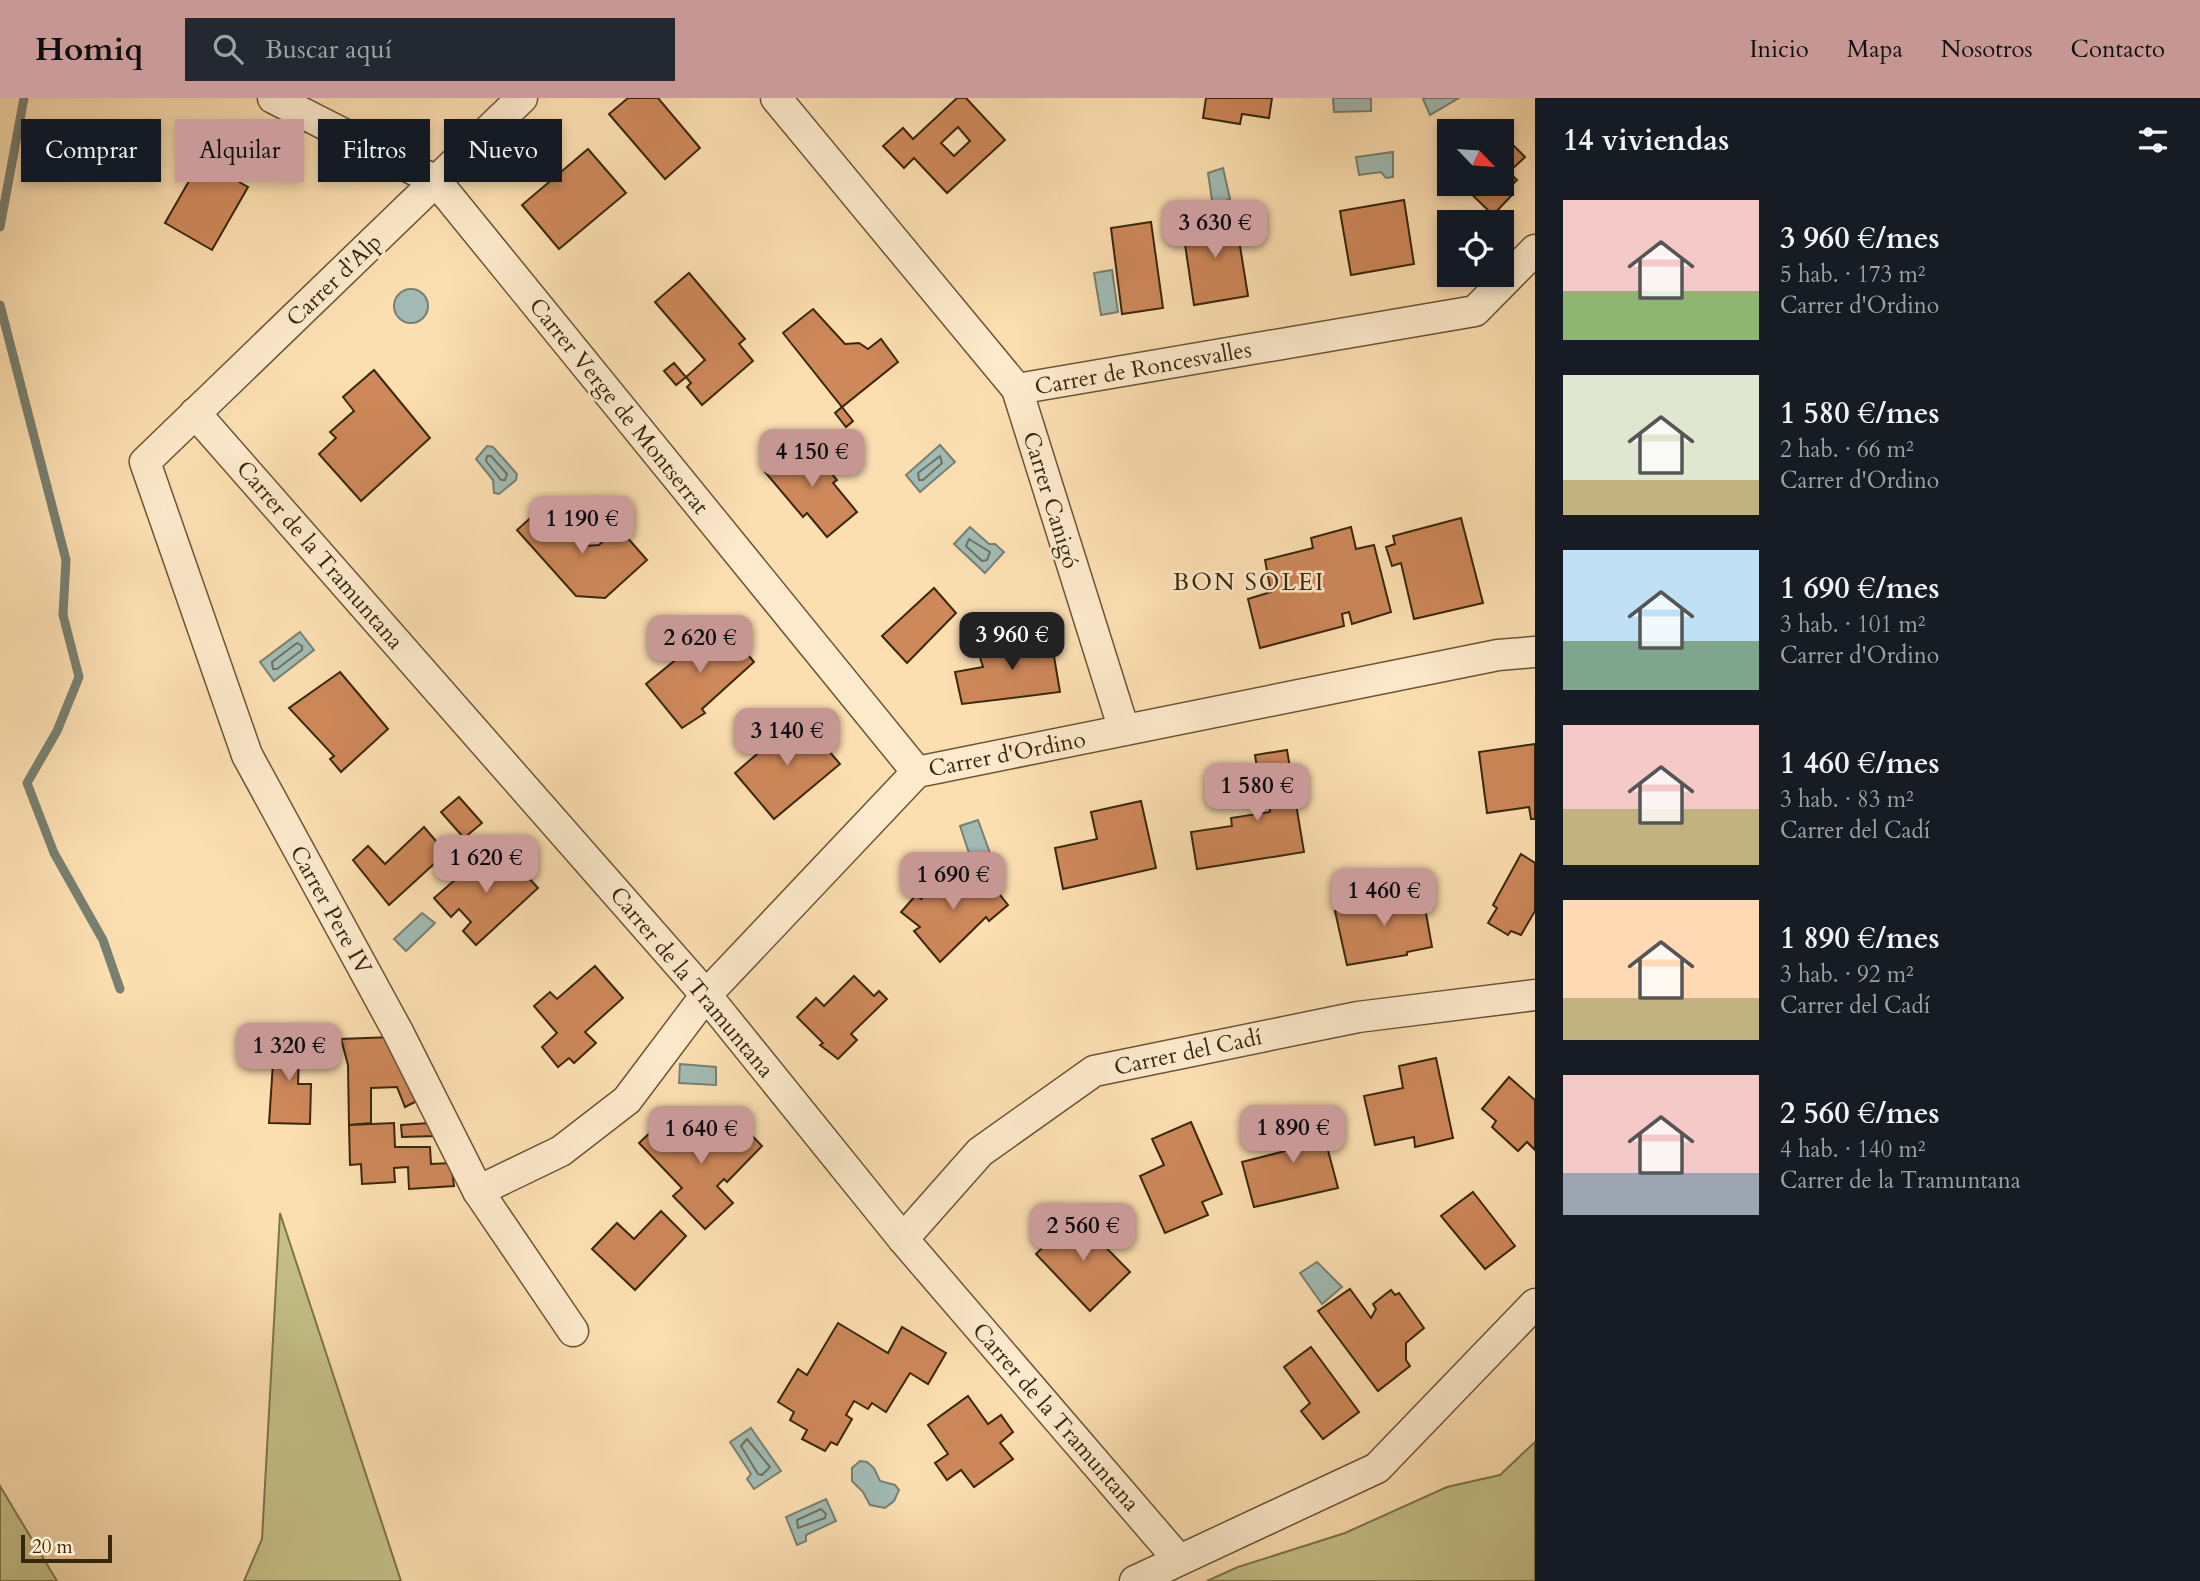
<!DOCTYPE html>
<html lang="es">
<meta charset="utf-8">
<style>
:root{--surface:#171b24;--page:#242831;--text:#f1f3f6;--muted:#9ea1a6;--accent:#c59692}
body{margin:0;font-family:Cardo,serif;background:var(--page);color:var(--text);height:100vh;display:flex;flex-direction:column;font-size:26px;white-space:nowrap}
*{box-sizing:border-box;margin:0}
p{font-size:23px;color:var(--muted)}
.icon{flex:none;width:38px;height:38px;fill:none;stroke:currentColor;stroke-width:2;stroke-linecap:round;stroke-linejoin:round}
.map{position:relative;flex:1;overflow:hidden}
.details{display:flex;flex-direction:column;background:var(--surface);width:665px}
.details>*{flex:none}
.banner{position:absolute;left:21px;top:21px;width:665px;height:63px;display:flex;gap:14px}
.needle{width:46px;rotate:115deg}
.controls{position:absolute;left:1437px;top:21px;display:grid;gap:14px}
.controls a{display:grid;place-items:center;width:77px;height:77px;border-radius:0px;background:var(--surface);box-shadow:0 4px 10px #0003;font-size:35px}
.scale{position:absolute;left:21px;bottom:18px;width:91px;box-sizing:border-box;padding-left:7px;border:4px solid #39270c;border-top:0;font-size:19px;line-height:24px;white-space:nowrap;color:#39270c;-webkit-text-stroke:5px #fdeacc;paint-order:stroke}
.price{position:absolute;translate:-50% -60px;padding:0 16px;border-radius:14px;background:var(--accent);color:#111;font-size:23px;line-height:46px;filter:drop-shadow(0 2px 4px #0008)}
.price::after{content:'';position:absolute;left:50%;top:42px;width:21px;height:16px;margin-left:-10px;background:inherit;clip-path:polygon(0 0,100% 0,50% 100%)}
.price.on{background:#222;color:#fff}
ul{padding:0;list-style:none}
li{display:flex;align-items:center;gap:21px;height:175px;padding:0 28px}
li span{display:grid;place-items:center;flex:none;width:196px;height:140px;border-radius:0px;color:#555}
li>.icon{margin-inline-start:auto}
span .icon{width:84px;height:84px;fill:#fffc;stroke-width:1}
li b{font-size:30px}
h2{display:flex;justify-content:space-between;align-items:center;height:84px;padding:0 28px;font-size:30px}
.tag{padding:0 24px;border-radius:0px;background:var(--surface);box-shadow:0 4px 10px #0003;font-size:24px;line-height:63px}
.tag.on{background:var(--accent);color:#111}
header{display:flex;align-items:center;gap:42px;box-sizing:border-box;height:98px;padding:0 35px;background:var(--accent);color:#111}
header strong{font-size:33px}
nav{display:flex;gap:38px;margin-inline-start:auto;font-size:24px}
.search{width:490px;height:63px;background:var(--page);display:flex;align-items:center;gap:18px;box-sizing:border-box;padding:0 24px;border-radius:0px;color:var(--muted);font-size:26px}
main{display:flex;flex:1;min-height:0}
.map>svg:first-child{display:block}
.green{fill:#c4c088;stroke:#7e744a;stroke-width:2}
.water{fill:#a1bbb4;stroke:#778071;stroke-width:2}
.lines{fill:none;stroke-linecap:round;stroke-linejoin:round}
.shore{stroke:#6d7160;stroke-width:2}
.stream{stroke:#778071;stroke-width:9}
.building{fill:#ce885a;stroke:#39270c;stroke-width:2;fill-rule:evenodd}
.minor-casing{stroke:#6a5535;stroke-width:33}
.minor{stroke:#fdeacc;stroke-width:30}
.labels{text-anchor:middle;dominant-baseline:central;stroke-width:5;stroke-linejoin:round;paint-order:stroke}
.street-label{font-size:23px;fill:#39270c;stroke:#fdeacc}
.neighbourhood-label{font-size:24px;letter-spacing:2px;fill:#39270c;stroke:#fdeacc}
</style>
<header>
<strong>Homiq</strong>
<div class="search"><svg class="icon" aria-label="search" viewBox="0 0 24 24"><circle cx="10" cy="10" r="6"/><path d="M15 15l6 6"/></svg>Buscar aquí</div>
<nav><a>Inicio</a><a>Mapa</a><a>Nosotros</a><a>Contacto</a></nav>
</header>
<main>
<div class="map">
<svg width="1535" height="1483" viewBox="0 0 1535 1483">
<rect width="100%" height="100%" fill="#fcdfb1"/>
<filter id="stains"><feTurbulence type="fractalNoise" baseFrequency=".00286" numOctaves="4"/><feColorMatrix values="0 0 0 0 .2 0 0 0 0 .09 0 0 0 0 .02 0 0 0 .5 -.17"/></filter>
<radialGradient id="worn" r=".72"><stop offset=".6" stop-color="#630" stop-opacity="0"/><stop offset="1" stop-color="#630" stop-opacity=".3"/></radialGradient>
<g class="green">
<polygon points="280,1115 401,1483 244,1483 262,1441"/>
<polygon points="1535,1344 1535,1483 1207,1483 1238,1469 1345,1435 1447,1389 1500,1377"/>
<polygon points="0,1388 57,1483 0,1483"/>
</g>
<g class="water">
<polygon points="1333,0 1371,0 1371,13 1334,14"/>
<polygon points="1459,0 1430,17 1423,1 1425,0"/>
<polygon points="1393,54 1393,79 1386,80 1381,74 1359,77 1356,59"/>
<polygon points="1223,70 1230,101 1213,109 1208,75"/>
<polygon points="1112,172 1118,214 1101,217 1094,175"/>
<circle cx="411" cy="208" r="17"/>
<polygon points="940,347 955,364 920,394 906,377"/>
<polygon points="487,348 493,349 517,376 516,382 499,396 494,395 493,382 476,361"/>
<polygon points="970,429 989,446 995,446 1004,454 985,475 954,446"/>
<polygon points="300,534 314,552 274,583 260,564"/>
<polygon points="978,722 995,769 976,776 960,728"/>
<polygon points="422,815 435,825 406,853 394,841"/>
<polygon points="680,966 716,969 716,987 679,985"/>
<polygon points="1317,1164 1342,1189 1322,1206 1300,1175"/>
<polygon points="751,1330 781,1373 754,1391 747,1381 751,1376 730,1344"/>
<polygon points="867,1364 874,1370 880,1383 895,1387 899,1392 894,1403 885,1410 870,1407 863,1394 852,1383 852,1370 860,1363"/>
<polygon points="826,1401 836,1423 806,1437 806,1443 797,1447 786,1419"/>
</g>
<g class="lines">
<g class="shore">
<polygon points="487,358 491,358 507,376 505,382 501,382 486,363"/>
<polygon points="940,358 942,365 923,382 919,382 918,375"/>
<polygon points="969,441 990,454 987,462 982,463 966,448"/>
<polygon points="297,545 302,548 302,552 277,571 273,571 272,564"/>
<polygon points="747,1341 770,1369 762,1377 758,1376 741,1348"/>
<polygon points="821,1411 826,1416 825,1420 798,1430 797,1422"/>
</g>
<g class="stream">
<polyline points="0,129 24,0"/>
<polyline points="0,207 66,462 63,517 79,579 57,633 27,685 54,755 103,842 120,891"/>
</g>
</g>
<g class="building">
<polygon points="628,0 658,0 700,50 665,81 609,16"/>
<path d="M 957,0 L 966,0 L 1005,42 L 947,95 L 914,60 L 904,70 L 883,48 L 903,30 L 913,41 ZM 958,29 L 970,43 L 954,58 L 941,45 Z"/>
<polygon points="1206,0 1272,0 1269,20 1242,16 1240,26 1203,20"/>
<polygon points="1502,36 1525,59 1509,74 1517,82 1507,92 1512,97 1493,117 1461,86 1502,86"/>
<polygon points="588,51 626,95 559,151 522,107"/>
<polygon points="201,62 248,89 212,152 165,125"/>
<polygon points="1404,102 1414,166 1351,177 1340,113"/>
<polygon points="1235,117 1248,198 1194,207 1182,126"/>
<polygon points="1151,124 1163,210 1122,216 1111,130"/>
<polygon points="689,175 745,241 739,246 753,263 702,307 687,289 691,285 686,279 705,262 655,204"/>
<polygon points="813,211 845,246 859,245 868,251 881,241 898,264 842,309 783,235"/>
<polygon points="674,265 686,279 676,287 664,273"/>
<polygon points="374,272 430,340 361,403 319,356 336,340 330,334 354,313 343,299"/>
<polygon points="842,309 853,323 846,329 835,315"/>
<polygon points="805,344 837,382 833,385 857,414 827,439 807,415 803,419 765,374"/>
<polygon points="546,406 584,448 599,447 618,429 647,462 605,500 576,498 517,432"/>
<polygon points="1461,420 1483,505 1414,521 1401,465 1392,468 1386,449 1395,446 1393,438"/>
<polygon points="1351,429 1356,451 1374,447 1391,514 1352,526 1349,514 1342,516 1344,528 1260,550 1248,501 1271,494 1265,462 1313,450 1311,440"/>
<polygon points="934,490 956,515 907,565 882,538"/>
<polygon points="721,525 754,564 702,611 705,615 682,630 646,586"/>
<polygon points="1050,535 1060,594 962,606 955,574 983,569 979,556 1010,551 1009,542"/>
<polygon points="340,574 388,631 341,674 330,661 334,658 289,610"/>
<polygon points="800,619 840,666 774,721 735,675"/>
<polygon points="1535,646 1535,721 1531,721 1529,709 1487,715 1479,654"/>
<polygon points="1287,652 1304,754 1197,771 1191,734 1232,728 1231,720 1270,714 1267,681 1259,682 1255,657"/>
<polygon points="459,699 482,725 464,740 441,714"/>
<polygon points="1141,703 1156,770 1063,791 1055,750 1097,741 1091,714"/>
<polygon points="424,729 446,755 389,807 353,762 368,748 385,766"/>
<polygon points="486,755 500,771 511,761 538,790 476,847 463,833 471,824 459,811 451,819 434,800"/>
<polygon points="1521,756 1535,765 1535,813 1521,837 1511,833 1508,837 1488,825 1497,810 1493,807"/>
<polygon points="957,772 971,789 985,778 1008,807 989,823 986,819 940,864 914,833 920,829 901,814 916,797 921,801"/>
<polygon points="1422,793 1432,849 1407,854 1407,857 1347,867 1335,813 1391,798 1392,800"/>
<polygon points="595,868 623,900 585,934 596,945 574,965 569,960 558,969 542,949 557,935 534,908 550,894 557,901"/>
<polygon points="854,878 874,898 879,893 887,901 851,936 857,942 838,961 820,947 823,945 797,919 816,900 824,908"/>
<polygon points="275,935 304,937 303,956 299,956 298,986 311,986 310,1026 269,1025"/>
<polygon points="392,939 419,1002 405,1009 397,989 371,990 371,1025 349,1027 348,967 341,941"/>
<polygon points="1436,960 1453,1040 1415,1049 1414,1039 1375,1047 1364,998 1403,990 1399,968"/>
<polygon points="1509,979 1535,1002 1535,1052 1527,1044 1518,1053 1492,1029 1496,1023 1482,1011"/>
<polygon points="1317,1011 1338,1090 1254,1109 1242,1064 1293,1051 1284,1020"/>
<polygon points="667,1019 691,1044 707,1048 736,1021 762,1048 727,1084 724,1081 717,1088 733,1105 705,1131 673,1098 682,1090 639,1045"/>
<polygon points="1191,1024 1222,1096 1202,1104 1208,1117 1165,1135 1140,1078 1164,1067 1152,1041"/>
<polygon points="394,1025 395,1049 430,1049 431,1066 451,1065 454,1088 409,1091 408,1069 394,1070 395,1084 362,1086 361,1066 350,1067 349,1027"/>
<polygon points="430,1025 437,1038 402,1039 401,1027"/>
<polygon points="1473,1094 1515,1148 1485,1171 1441,1118"/>
<polygon points="661,1113 686,1138 635,1192 592,1151 617,1125 634,1141"/>
<polygon points="1075,1118 1130,1174 1090,1213 1036,1156"/>
<polygon points="1350,1191 1371,1220 1376,1211 1373,1206 1391,1192 1395,1197 1399,1195 1424,1230 1406,1245 1406,1262 1410,1268 1378,1293 1318,1213"/>
<polygon points="838,1225 888,1255 902,1229 946,1255 928,1286 910,1275 886,1314 872,1305 868,1311 854,1303 846,1317 852,1321 837,1347 831,1344 825,1353 802,1341 807,1332 790,1322 794,1314 778,1304 798,1271 807,1277"/>
<polygon points="1311,1249 1359,1314 1323,1341 1301,1313 1310,1305 1284,1269"/>
<polygon points="968,1298 988,1326 1001,1317 1013,1334 1000,1345 1013,1361 974,1389 961,1372 947,1382 935,1365 948,1356 928,1327"/>
</g>
<g class="lines">
<defs>
<g id="minor">
<polyline points="273,0 436,83 917,674"/>
<polyline points="522,0 145,364 247,657 398,934 478,1093 573,1233"/>
<polyline points="776,0 1017,291 1124,632"/>
<polyline points="1017,291 1475,213 1535,152"/>
<polyline points="195,315 706,897 903,1141 1179,1462"/>
<polyline points="478,1093 561,1053 627,1002 706,897 917,674 1498,557 1535,554"/>
<polyline points="903,1141 980,1054 1094,973 1358,919 1535,897"/>
<polyline points="1135,1483 1377,1370 1535,1206"/>
</g>
</defs>
<use href="#minor" class="minor-casing"/>
<use href="#minor" class="minor"/>
</g>
<g class="labels">
<g class="street-label">
<text transform="translate(334 182) rotate(-44)">Carrer d'Alp</text>
<text transform="translate(1143 270) rotate(-10)">Carrer de Roncesvalles</text>
<text transform="translate(619 308) rotate(51)">Carrer Verge de Montserrat</text>
<text transform="translate(1051 402) rotate(73)">Carrer Canigó</text>
<text transform="translate(320 457) rotate(49)">Carrer de la Tramuntana</text>
<text transform="translate(1007 656) rotate(-11)">Carrer d'Ordino</text>
<text transform="translate(331 812) rotate(61)">Carrer Pere IV</text>
<text transform="translate(692 884) rotate(50)">Carrer de la Tramuntana</text>
<text transform="translate(1188 954) rotate(-12)">Carrer del Cadí</text>
<text transform="translate(1056 1319) rotate(49)">Carrer de la Tramuntana</text>
</g>
<g class="neighbourhood-label">
<text x="1249" y="484">BON SOLEI</text>
</g>
</g>
<rect width="100%" height="100%" filter="url(#stains)"/>
<rect width="100%" height="100%" fill="url(#worn)"/>
</svg>
<div class="controls">
<a><svg class="needle" viewBox="-14 -14 28 28"><path d="M0-13l5 13h-10z" fill="#e53935"/><path d="M0 13l5-13h-10z" fill="#9ea1a6"/></svg></a>
<a><svg class="icon" aria-label="locate" viewBox="0 0 24 24"><circle cx="12" cy="12" r="6"/><path d="M12 2v4M12 18v4M2 12h4M18 12h4"/></svg></a>
</div>
<div class="scale">20 m</div>
<b class="price" style="left:1215px;top:162px">3 630 €</b>
<b class="price" style="left:812px;top:391px">4 150 €</b>
<b class="price" style="left:582px;top:458px">1 190 €</b>
<b class="price on" style="left:1012px;top:574px">3 960 €</b>
<b class="price" style="left:700px;top:577px">2 620 €</b>
<b class="price" style="left:787px;top:670px">3 140 €</b>
<b class="price" style="left:1257px;top:725px">1 580 €</b>
<b class="price" style="left:486px;top:797px">1 620 €</b>
<b class="price" style="left:953px;top:814px">1 690 €</b>
<b class="price" style="left:1384px;top:830px">1 460 €</b>
<b class="price" style="left:289px;top:985px">1 320 €</b>
<b class="price" style="left:1293px;top:1067px">1 890 €</b>
<b class="price" style="left:701px;top:1068px">1 640 €</b>
<b class="price" style="left:1083px;top:1165px">2 560 €</b>
<div class="banner">
<a class="tag">Comprar</a>
<a class="tag on">Alquilar</a>
<a class="tag">Filtros</a>
<a class="tag">Nuevo</a>
</div>
</div>
<section class="details">
<h2>14 viviendas<svg class="icon" aria-label="filters" viewBox="0 0 24 24"><path d="M4 7h16M4 17h16"/><circle cx="9" cy="7" r="2"/><circle cx="15" cy="17" r="2"/></svg></h2>
<ul>
<li><span style="background:linear-gradient(#f6c9c9 65%,#8fb573 0)"><svg class="icon" aria-label="home" viewBox="0 0 24 24"><path d="M3 11l9-7 9 7M6 9v11h12V9"/></svg></span><div><b>3 960 €/mes</b><p>5 hab. · 173 m²</p><p>Carrer d'Ordino</p></div></li>
<li><span style="background:linear-gradient(#dfe7d0 75%,#c2b280 0)"><svg class="icon" aria-label="home" viewBox="0 0 24 24"><path d="M3 11l9-7 9 7M6 9v11h12V9"/></svg></span><div><b>1 580 €/mes</b><p>2 hab. · 66 m²</p><p>Carrer d'Ordino</p></div></li>
<li><span style="background:linear-gradient(#bfe0f5 65%,#7fa58c 0)"><svg class="icon" aria-label="home" viewBox="0 0 24 24"><path d="M3 11l9-7 9 7M6 9v11h12V9"/></svg></span><div><b>1 690 €/mes</b><p>3 hab. · 101 m²</p><p>Carrer d'Ordino</p></div></li>
<li><span style="background:linear-gradient(#f6c9c9 60%,#c2b280 0)"><svg class="icon" aria-label="home" viewBox="0 0 24 24"><path d="M3 11l9-7 9 7M6 9v11h12V9"/></svg></span><div><b>1 460 €/mes</b><p>3 hab. · 83 m²</p><p>Carrer del Cadí</p></div></li>
<li><span style="background:linear-gradient(#ffd9b3 70%,#c2b280 0)"><svg class="icon" aria-label="home" viewBox="0 0 24 24"><path d="M3 11l9-7 9 7M6 9v11h12V9"/></svg></span><div><b>1 890 €/mes</b><p>3 hab. · 92 m²</p><p>Carrer del Cadí</p></div></li>
<li><span style="background:linear-gradient(#f6c9c9 70%,#9aa5b1 0)"><svg class="icon" aria-label="home" viewBox="0 0 24 24"><path d="M3 11l9-7 9 7M6 9v11h12V9"/></svg></span><div><b>2 560 €/mes</b><p>4 hab. · 140 m²</p><p>Carrer de la Tramuntana</p></div></li>
</ul>
</section>
</main>
